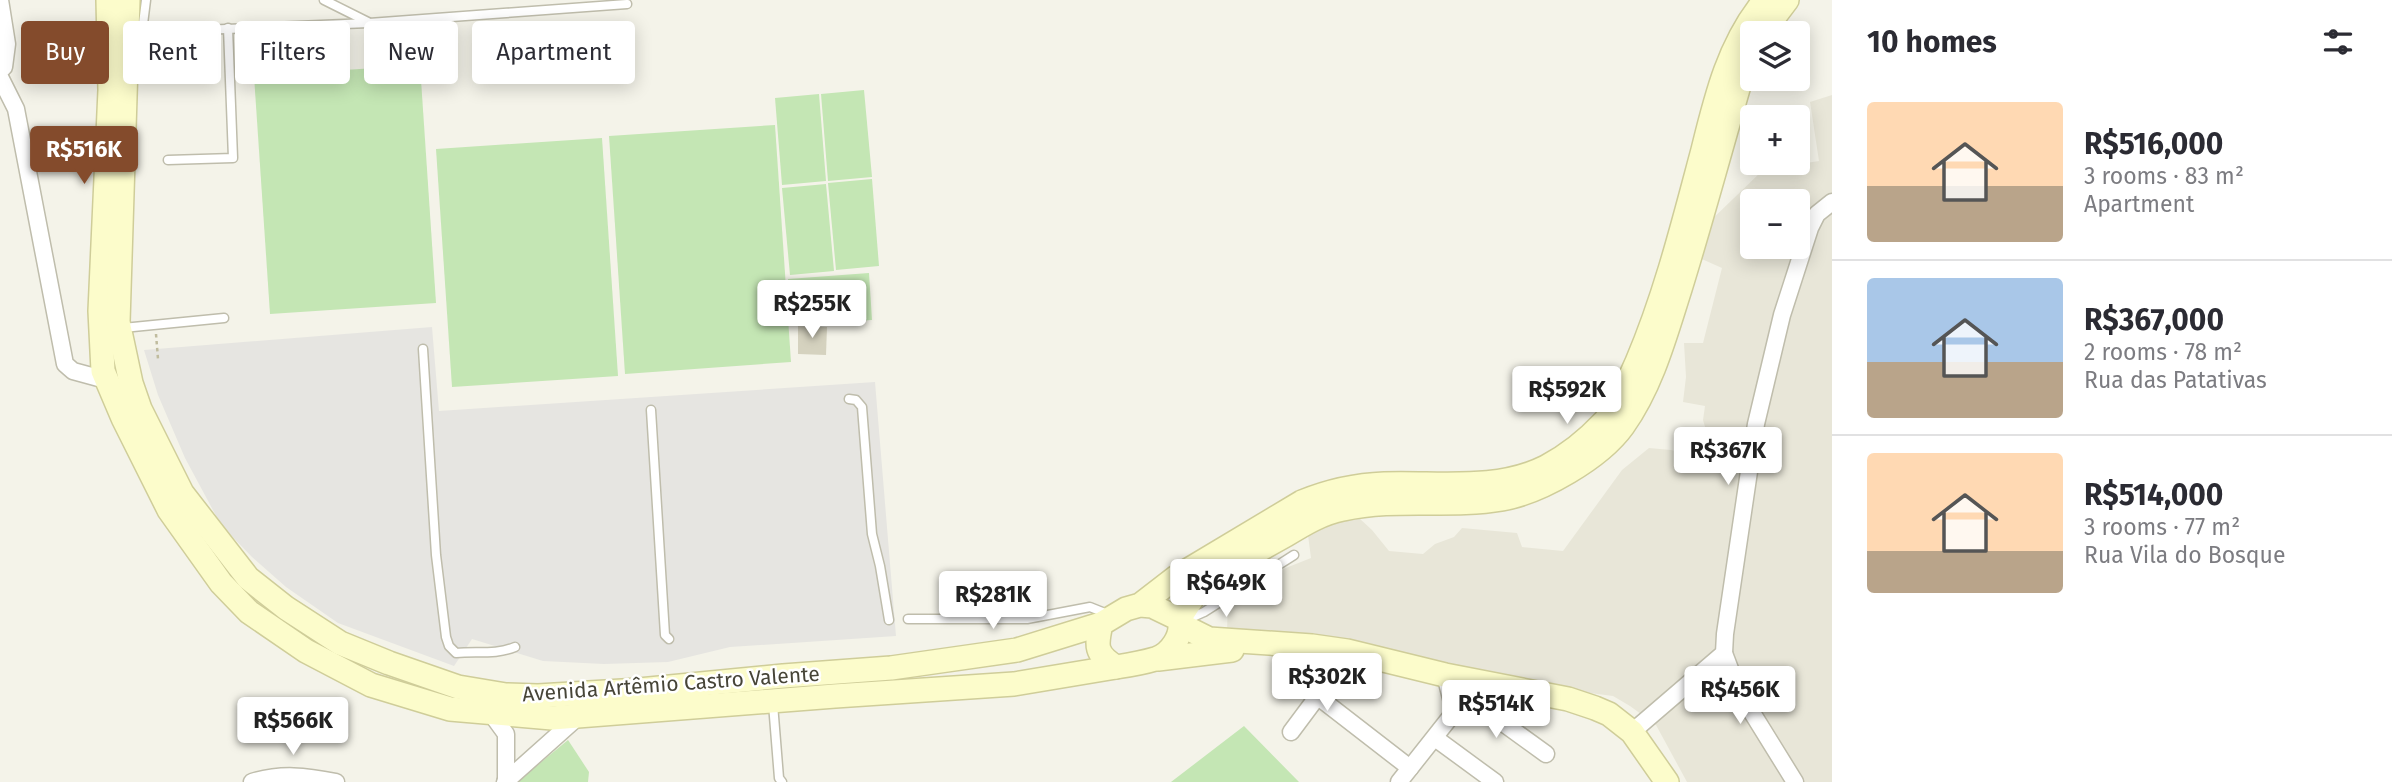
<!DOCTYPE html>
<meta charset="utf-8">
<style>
:root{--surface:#fff;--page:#f7f7f7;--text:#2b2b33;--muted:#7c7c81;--line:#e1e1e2;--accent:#844b2c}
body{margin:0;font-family:"Fira Sans",sans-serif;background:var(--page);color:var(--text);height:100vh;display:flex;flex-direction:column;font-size:26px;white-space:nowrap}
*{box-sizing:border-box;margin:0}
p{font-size:23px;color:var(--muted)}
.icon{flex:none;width:38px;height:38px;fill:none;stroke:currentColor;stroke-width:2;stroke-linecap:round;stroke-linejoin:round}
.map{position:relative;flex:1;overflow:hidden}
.side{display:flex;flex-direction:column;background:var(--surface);width:560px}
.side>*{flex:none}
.hud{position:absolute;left:21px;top:21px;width:665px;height:63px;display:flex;gap:14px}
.fabs{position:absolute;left:1740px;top:21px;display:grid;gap:14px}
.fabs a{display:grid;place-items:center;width:70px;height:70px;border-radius:7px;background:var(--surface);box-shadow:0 4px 18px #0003;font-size:35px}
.price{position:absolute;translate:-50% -60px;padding:0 16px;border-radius:7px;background:#fff;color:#222;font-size:23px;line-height:46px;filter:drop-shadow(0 2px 4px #0008)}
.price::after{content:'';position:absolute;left:50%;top:42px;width:21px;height:16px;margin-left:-10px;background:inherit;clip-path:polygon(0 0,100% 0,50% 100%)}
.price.selected{background:var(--accent);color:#fff}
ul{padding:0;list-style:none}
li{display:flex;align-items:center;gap:21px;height:175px;padding:0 35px}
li+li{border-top:2px solid var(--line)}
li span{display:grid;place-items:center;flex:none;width:196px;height:140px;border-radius:7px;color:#555}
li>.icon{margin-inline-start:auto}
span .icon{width:84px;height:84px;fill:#fffc;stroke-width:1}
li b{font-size:30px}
h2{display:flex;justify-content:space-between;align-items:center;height:84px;padding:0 35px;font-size:30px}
.tag{padding:0 24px;border-radius:7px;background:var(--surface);box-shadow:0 4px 18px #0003;font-size:24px;line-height:63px}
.tag.selected{background:var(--accent);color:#fff}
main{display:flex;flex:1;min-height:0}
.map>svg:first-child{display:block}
.residential{fill:#e8e6d8;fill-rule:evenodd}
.green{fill:#c4e6b4}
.parking{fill:#e6e5e1}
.building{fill:#d5d2bf}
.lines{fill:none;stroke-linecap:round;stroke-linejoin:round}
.lane-casing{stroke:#bfbdac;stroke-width:11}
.street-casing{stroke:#bfbdac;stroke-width:19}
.secondary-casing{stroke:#cfcd99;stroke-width:26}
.path{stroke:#c0bc9e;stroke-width:2.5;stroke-dasharray:3.5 3.5;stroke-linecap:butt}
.lane{stroke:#fff;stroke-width:8}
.street{stroke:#fff;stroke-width:16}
.secondary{stroke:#fcfccb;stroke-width:23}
.labels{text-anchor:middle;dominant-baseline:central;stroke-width:5;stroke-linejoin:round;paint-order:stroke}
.street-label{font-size:21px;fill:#474538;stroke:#fff}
</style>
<main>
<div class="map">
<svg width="1832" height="782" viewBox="0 0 1832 782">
<rect width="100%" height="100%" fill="#f4f3e9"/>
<path class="residential" d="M 1832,95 L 1832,782 L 1687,782 L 1656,725 L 1630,706 L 1613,696 L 1498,681 L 1227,633 L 1228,600 L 1258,579 L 1311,558 L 1308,535 L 1334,520 L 1359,518 L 1372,530 L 1389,551 L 1423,554 L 1435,544 L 1454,537 L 1462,528 L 1517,533 L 1522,547 L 1563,551 L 1622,470 L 1649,448 L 1671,450 L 1694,456 L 1714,452 L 1721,442 L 1714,432 L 1706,430 L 1703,420 L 1705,406 L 1683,402 L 1686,377 L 1684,343 L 1703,343 L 1722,268 L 1695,256 L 1704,227 L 1763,170 L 1819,161 L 1810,102 ZM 1752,201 L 1797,201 L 1797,247 L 1752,247 Z"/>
<g class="green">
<polygon points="420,65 436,303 270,314 254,76"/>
<polygon points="864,90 872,177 828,181 821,94"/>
<polygon points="819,94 826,181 782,185 775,98"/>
<polygon points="775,125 791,362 625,374 609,136"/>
<polygon points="602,138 618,376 452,387 436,149"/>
<polygon points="872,179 879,266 836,270 828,183"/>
<polygon points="826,184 834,271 790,275 782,188"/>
<polygon points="869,273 872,320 791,325 788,279"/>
<polygon points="1244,726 1299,782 1170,782 1171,782"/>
<polygon points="568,740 589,772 588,782 517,782"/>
</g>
<polygon class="parking" points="432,327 439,411 875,382 896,636 730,647 668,662 604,664 543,661 472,639 454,666 338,623 286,587 252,557 221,525 185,458 158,395 144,350"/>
<polygon class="building" points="798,326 827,327 826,355 798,354"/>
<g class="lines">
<defs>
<g id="lane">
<polyline points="324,0 368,22"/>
<polyline points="142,32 146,0"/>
<polyline points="131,33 369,23 627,4"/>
<polyline points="168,160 233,158 228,28"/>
<polyline points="123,328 224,318"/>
<path d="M 423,349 L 436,555 L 446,637 L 449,646 L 456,653 C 476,651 496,655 515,647"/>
<polyline points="849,399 856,400 862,407 872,534 880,566 889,620"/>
<polyline points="651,410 665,635 669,639"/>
<polyline points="908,619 1027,619 1090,607 1110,615"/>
<polyline points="1186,620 1204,612 1294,555"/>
<polyline points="773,704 779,778 782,782"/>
</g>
<g id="street">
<polyline points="0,0 7,44 4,67 0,70"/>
<polyline points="0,77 16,109 65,364 73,371 106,380"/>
<polyline points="1724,653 1738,690 1795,782"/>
<polyline points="1317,696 1410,768"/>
<polyline points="1453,706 1488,712 1546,754"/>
<polyline points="490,712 506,734 506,782"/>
<polyline points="1291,732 1335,673"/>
<polyline points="1632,732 1724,653 1725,634 1756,424 1782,315 1810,228 1817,214 1832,202"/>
<polyline points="1435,738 1495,782"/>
<path d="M 252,782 C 281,773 306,776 336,782"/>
<polyline points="505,782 579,716"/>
<polyline points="1399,782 1452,715 1453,706 1445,675"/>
</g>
<g id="secondary">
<polyline points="108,0 110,90 100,311 103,371 123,418 169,510 221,583 249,612 306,651 371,685 450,709 552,718 835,696 1014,684 1116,667"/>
<polyline points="128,0 118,322 131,383 140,409 182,493 248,578 286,608 340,643 389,663 458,687 506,695 538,696 639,690 783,676 891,668 1017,650 1101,624"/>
<polyline points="1762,33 1787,0"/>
<path d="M 1140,605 L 1152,606 L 1179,619 C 1184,635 1170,655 1155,659 C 1142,663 1129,665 1116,667 C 1095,654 1096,646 1101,624 L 1126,609 L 1140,605 L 1175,578 L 1302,502 C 1329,491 1356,485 1384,484 C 1438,482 1496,492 1546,467 C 1567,456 1588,439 1604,422 C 1619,405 1628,382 1637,362 C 1666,294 1684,221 1703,150 C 1716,97 1729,43 1765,0"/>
<path d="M 1179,619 L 1201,585 L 1216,574 C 1239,561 1263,548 1286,535 C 1304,524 1322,513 1343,509 C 1396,497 1450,508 1502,499 C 1541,492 1600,458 1623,426 C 1652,385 1665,336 1680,289 C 1703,215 1723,139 1745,65 L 1752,52"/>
<polyline points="1181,625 1209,639 1312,646 1347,651 1445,675 1568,699 1595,708 1609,714 1632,732 1667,782"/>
<polyline points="1158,659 1232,650"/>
</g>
</defs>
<use href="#lane" class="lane-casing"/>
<use href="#street" class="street-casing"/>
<use href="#secondary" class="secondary-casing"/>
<polyline class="path" points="156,334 158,359"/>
<use href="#lane" class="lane"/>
<use href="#street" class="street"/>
<use href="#secondary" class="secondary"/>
</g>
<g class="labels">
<g class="street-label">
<text transform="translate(671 684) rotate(-4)">Avenida Artêmio Castro Valente</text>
</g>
</g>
</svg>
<div class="fabs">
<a><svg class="icon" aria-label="layers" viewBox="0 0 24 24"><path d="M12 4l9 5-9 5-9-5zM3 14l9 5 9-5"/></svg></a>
<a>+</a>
<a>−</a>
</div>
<b class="price selected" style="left:84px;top:186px">R$516K</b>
<b class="price" style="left:812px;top:340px">R$255K</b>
<b class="price" style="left:1567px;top:426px">R$592K</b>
<b class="price" style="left:1728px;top:487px">R$367K</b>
<b class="price" style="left:1226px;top:619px">R$649K</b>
<b class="price" style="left:993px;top:631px">R$281K</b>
<b class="price" style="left:1327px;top:713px">R$302K</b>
<b class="price" style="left:1740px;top:726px">R$456K</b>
<b class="price" style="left:1496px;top:740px">R$514K</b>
<b class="price" style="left:293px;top:757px">R$566K</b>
<div class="hud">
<a class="tag selected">Buy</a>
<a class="tag">Rent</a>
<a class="tag">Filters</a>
<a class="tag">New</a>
<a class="tag">Apartment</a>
</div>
</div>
<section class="side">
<h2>10 homes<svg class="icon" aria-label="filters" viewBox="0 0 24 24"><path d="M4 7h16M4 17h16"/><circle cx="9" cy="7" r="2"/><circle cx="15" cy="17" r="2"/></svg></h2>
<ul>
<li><span style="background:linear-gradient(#ffd9b3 60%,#b9a48a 0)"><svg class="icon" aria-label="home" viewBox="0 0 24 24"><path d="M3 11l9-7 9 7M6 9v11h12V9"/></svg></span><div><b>R$516,000</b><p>3 rooms · 83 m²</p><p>Apartment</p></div></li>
<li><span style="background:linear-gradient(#a9c7e8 60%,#b9a48a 0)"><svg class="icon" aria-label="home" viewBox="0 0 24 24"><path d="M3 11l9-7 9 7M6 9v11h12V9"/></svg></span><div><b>R$367,000</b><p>2 rooms · 78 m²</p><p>Rua das Patativas</p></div></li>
<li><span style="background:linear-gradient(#ffd9b3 70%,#b9a48a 0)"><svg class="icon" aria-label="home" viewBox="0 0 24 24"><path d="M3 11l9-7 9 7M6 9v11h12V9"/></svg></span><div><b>R$514,000</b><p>3 rooms · 77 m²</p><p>Rua Vila do Bosque</p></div></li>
</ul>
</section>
</main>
